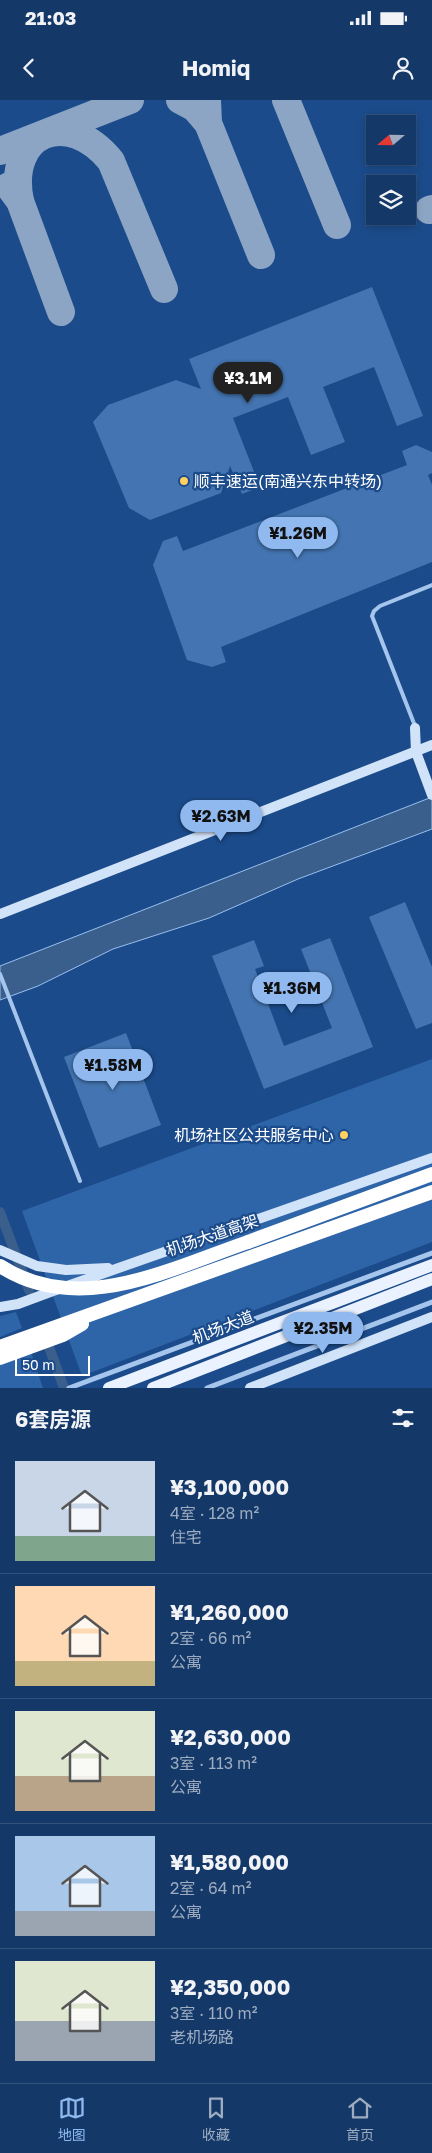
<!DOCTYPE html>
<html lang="zh">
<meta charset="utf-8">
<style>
:root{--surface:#143868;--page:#1d3f6e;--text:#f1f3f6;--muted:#9dacc0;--line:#33527c;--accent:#90b9f0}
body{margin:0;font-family:"Golos Text","Noto Sans SC",sans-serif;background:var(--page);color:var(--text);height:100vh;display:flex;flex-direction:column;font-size:19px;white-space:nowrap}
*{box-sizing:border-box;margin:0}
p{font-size:16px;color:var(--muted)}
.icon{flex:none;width:28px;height:28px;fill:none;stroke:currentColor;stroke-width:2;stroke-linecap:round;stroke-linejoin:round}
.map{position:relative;height:1288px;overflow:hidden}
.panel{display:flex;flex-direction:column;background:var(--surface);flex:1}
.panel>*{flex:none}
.needle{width:32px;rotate:250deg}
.tools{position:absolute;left:366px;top:15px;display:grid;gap:10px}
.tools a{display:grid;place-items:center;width:50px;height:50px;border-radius:0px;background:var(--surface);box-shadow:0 2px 8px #0003,0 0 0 1px var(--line);font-size:25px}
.scale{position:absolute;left:15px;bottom:12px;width:75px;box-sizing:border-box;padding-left:5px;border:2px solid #fff;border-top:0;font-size:14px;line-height:18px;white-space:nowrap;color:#fff;-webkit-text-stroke:4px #1b4b8a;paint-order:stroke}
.price{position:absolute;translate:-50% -42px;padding:0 11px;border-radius:18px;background:var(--accent);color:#111;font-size:16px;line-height:32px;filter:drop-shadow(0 1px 2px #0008)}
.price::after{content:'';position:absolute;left:50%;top:30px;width:15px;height:11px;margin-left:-8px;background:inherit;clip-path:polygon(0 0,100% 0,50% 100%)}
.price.selected{background:#222;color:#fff}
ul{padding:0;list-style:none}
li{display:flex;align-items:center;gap:15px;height:125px;padding:0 15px}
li+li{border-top:1px solid var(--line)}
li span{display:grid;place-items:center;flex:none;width:140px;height:100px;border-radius:0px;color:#555}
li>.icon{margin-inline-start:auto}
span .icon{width:60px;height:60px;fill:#fffc;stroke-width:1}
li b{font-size:21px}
h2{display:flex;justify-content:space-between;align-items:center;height:60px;padding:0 15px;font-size:21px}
.status{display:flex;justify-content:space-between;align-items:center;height:35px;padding:0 25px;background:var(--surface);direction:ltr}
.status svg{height:14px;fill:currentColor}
header{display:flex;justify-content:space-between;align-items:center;height:65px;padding:0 15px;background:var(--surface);font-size:22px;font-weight:700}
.tabs{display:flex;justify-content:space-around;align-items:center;height:70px;border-top:1px solid var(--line);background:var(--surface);font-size:14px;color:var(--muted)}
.tabs a{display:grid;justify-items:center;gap:2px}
.tabs .selected{color:var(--accent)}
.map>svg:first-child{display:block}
.green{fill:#2e65a8}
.water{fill:#3b5f8c;stroke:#98c0ef}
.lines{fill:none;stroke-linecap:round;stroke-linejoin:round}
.canal{stroke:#3b5f8c;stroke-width:10}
.taxiway{stroke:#8da5c4;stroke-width:28}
.building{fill:#4475b2}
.lane{stroke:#a5c5ed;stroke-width:4}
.street{stroke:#a5c5ed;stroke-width:5}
.secondary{stroke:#d1e3f9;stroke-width:10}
.primary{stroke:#eaf2ff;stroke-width:12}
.highway{stroke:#fff;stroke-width:14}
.highway-bridge{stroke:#fff;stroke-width:14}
.poi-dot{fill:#fed061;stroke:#1b4b8a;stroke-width:2}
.labels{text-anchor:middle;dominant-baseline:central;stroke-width:4.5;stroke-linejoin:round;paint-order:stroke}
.poi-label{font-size:16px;fill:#fff;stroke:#1b4b8a;text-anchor:start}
.street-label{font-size:16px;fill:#fff;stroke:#1b4b8a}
</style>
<div class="status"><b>21:03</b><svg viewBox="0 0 49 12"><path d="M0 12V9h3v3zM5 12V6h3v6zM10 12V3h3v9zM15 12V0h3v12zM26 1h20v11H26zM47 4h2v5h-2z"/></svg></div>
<header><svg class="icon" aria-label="back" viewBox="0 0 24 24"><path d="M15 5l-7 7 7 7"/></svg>Homiq<svg class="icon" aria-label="person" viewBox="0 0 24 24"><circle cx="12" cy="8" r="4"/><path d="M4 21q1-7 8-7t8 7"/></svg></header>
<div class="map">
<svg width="432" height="1288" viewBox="0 0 432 1288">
<rect width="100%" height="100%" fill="#1b4b8a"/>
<g class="green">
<polygon points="432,959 432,1142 82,1276 22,1111"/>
<polygon points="16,1212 22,1228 0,1237 0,1216"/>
<polygon points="31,1252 43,1288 0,1288 0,1262"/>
</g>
<polygon class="water" points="432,697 432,729 298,779 209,818 113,849 38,886 0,900 0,866"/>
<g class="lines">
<g class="canal">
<polyline points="0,1112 29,1190"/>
<polyline points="49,1247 64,1288"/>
</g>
<g class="taxiway">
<polyline points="180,0 195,8 208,23"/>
<polyline points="207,0 208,23 261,155"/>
<polyline points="286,0 337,125"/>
<polyline points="0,51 130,0"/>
<polyline points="9,86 20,101 61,212"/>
<path d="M 20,101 C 6,33 67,7 111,61 L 164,189"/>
<polyline points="429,110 432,109"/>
</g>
</g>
<g class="building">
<polygon points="372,187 423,316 397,326 374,267 323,287 345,342 311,355 288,297 233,318 260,387 242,394 230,366 221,393 150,420 129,408 93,322 108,305 176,280 201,289 189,259"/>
<polygon points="416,345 432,352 432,373 428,375 432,385 432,462 221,547 226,562 212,567 187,560 153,465 163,441 177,436 183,451 407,365 402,351"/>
<polygon points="405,802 432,867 432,923 416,929 369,817"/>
<polygon points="330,838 373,947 264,989 212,856 254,840 264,866 255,869 284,946 332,928 301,849"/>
<polygon points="126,933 161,1025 99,1048 64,957"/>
</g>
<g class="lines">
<g class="lane">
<polyline points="415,626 372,516 374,511 380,506 432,485"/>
<polyline points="0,874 80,1081"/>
</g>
<g class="street">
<polyline points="69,1288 432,1153"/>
<polyline points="207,1288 432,1202"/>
</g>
<g class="secondary">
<polyline points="415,628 416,652 432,695"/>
<polyline points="0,814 432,645"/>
<polyline points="0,1150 37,1166 66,1170 108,1168"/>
<polyline points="0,1207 18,1204 53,1191 432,1058"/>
<polyline points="250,1288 432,1217"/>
</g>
<g class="primary">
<polyline points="109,1288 432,1165"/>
<polyline points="153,1288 432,1179"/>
</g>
<g class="highway">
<polyline points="248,1142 432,1074"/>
<polyline points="0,1247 432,1092"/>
<polyline points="0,1258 63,1235 82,1224"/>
</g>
<path class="highway-bridge" d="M 0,1166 C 79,1217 169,1169 248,1142"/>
</g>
<g class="poi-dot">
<circle cx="184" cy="381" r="5"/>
<circle cx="344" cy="1035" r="5"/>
</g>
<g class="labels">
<g class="poi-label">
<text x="194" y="381">顺丰速运(南通兴东中转场)</text>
<text x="334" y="1035" text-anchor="end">机场社区公共服务中心</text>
</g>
<g class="street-label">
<text transform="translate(212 1135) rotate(-19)">机场大道高架</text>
<text transform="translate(223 1227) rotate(-21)">机场大道</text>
</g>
</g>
</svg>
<div class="tools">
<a><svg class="needle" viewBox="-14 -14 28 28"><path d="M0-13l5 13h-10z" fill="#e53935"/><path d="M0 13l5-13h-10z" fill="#9dacc0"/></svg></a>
<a><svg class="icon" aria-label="layers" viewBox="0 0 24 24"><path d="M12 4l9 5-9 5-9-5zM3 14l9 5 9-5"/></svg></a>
</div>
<div class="scale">50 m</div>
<b class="price selected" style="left:248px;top:304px">¥3.1M</b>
<b class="price" style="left:298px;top:459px">¥1.26M</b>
<b class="price" style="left:221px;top:742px">¥2.63M</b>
<b class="price" style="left:292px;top:914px">¥1.36M</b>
<b class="price" style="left:113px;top:991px">¥1.58M</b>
<b class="price" style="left:323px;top:1254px">¥2.35M</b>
</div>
<section class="panel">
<h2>6套房源<svg class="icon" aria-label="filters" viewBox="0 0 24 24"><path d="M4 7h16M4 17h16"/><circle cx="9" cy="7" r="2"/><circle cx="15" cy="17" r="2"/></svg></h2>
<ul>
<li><span style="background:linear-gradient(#c9d6e8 75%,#7fa58c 0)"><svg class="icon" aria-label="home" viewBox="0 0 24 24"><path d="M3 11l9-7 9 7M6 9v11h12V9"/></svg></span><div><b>¥3,100,000</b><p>4室 · 128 m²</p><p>住宅</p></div></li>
<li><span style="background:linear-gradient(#ffd9b3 75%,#c2b280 0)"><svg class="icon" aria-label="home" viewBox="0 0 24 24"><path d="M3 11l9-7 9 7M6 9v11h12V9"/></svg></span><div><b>¥1,260,000</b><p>2室 · 66 m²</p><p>公寓</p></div></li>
<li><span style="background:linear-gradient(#dfe7d0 65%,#b9a48a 0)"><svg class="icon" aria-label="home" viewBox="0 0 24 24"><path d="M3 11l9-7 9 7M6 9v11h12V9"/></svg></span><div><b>¥2,630,000</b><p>3室 · 113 m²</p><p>公寓</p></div></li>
<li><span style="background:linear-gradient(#a9c7e8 75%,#9aa5b1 0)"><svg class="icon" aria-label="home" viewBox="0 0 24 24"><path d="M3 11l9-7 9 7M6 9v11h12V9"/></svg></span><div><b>¥1,580,000</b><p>2室 · 64 m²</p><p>公寓</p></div></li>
<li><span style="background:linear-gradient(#dfe7d0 60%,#9aa5b1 0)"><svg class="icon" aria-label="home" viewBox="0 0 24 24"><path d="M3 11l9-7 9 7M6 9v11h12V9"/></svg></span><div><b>¥2,350,000</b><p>3室 · 110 m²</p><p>老机场路</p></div></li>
</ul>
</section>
<nav class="tabs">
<a class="selected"><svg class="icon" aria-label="map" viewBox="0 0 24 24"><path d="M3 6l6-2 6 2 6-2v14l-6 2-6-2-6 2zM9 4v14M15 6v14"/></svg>地图</a>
<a><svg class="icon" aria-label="saved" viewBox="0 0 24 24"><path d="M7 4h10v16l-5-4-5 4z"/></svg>收藏</a>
<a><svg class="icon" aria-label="home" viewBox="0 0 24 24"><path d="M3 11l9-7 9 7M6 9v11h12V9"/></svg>首页</a>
</nav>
